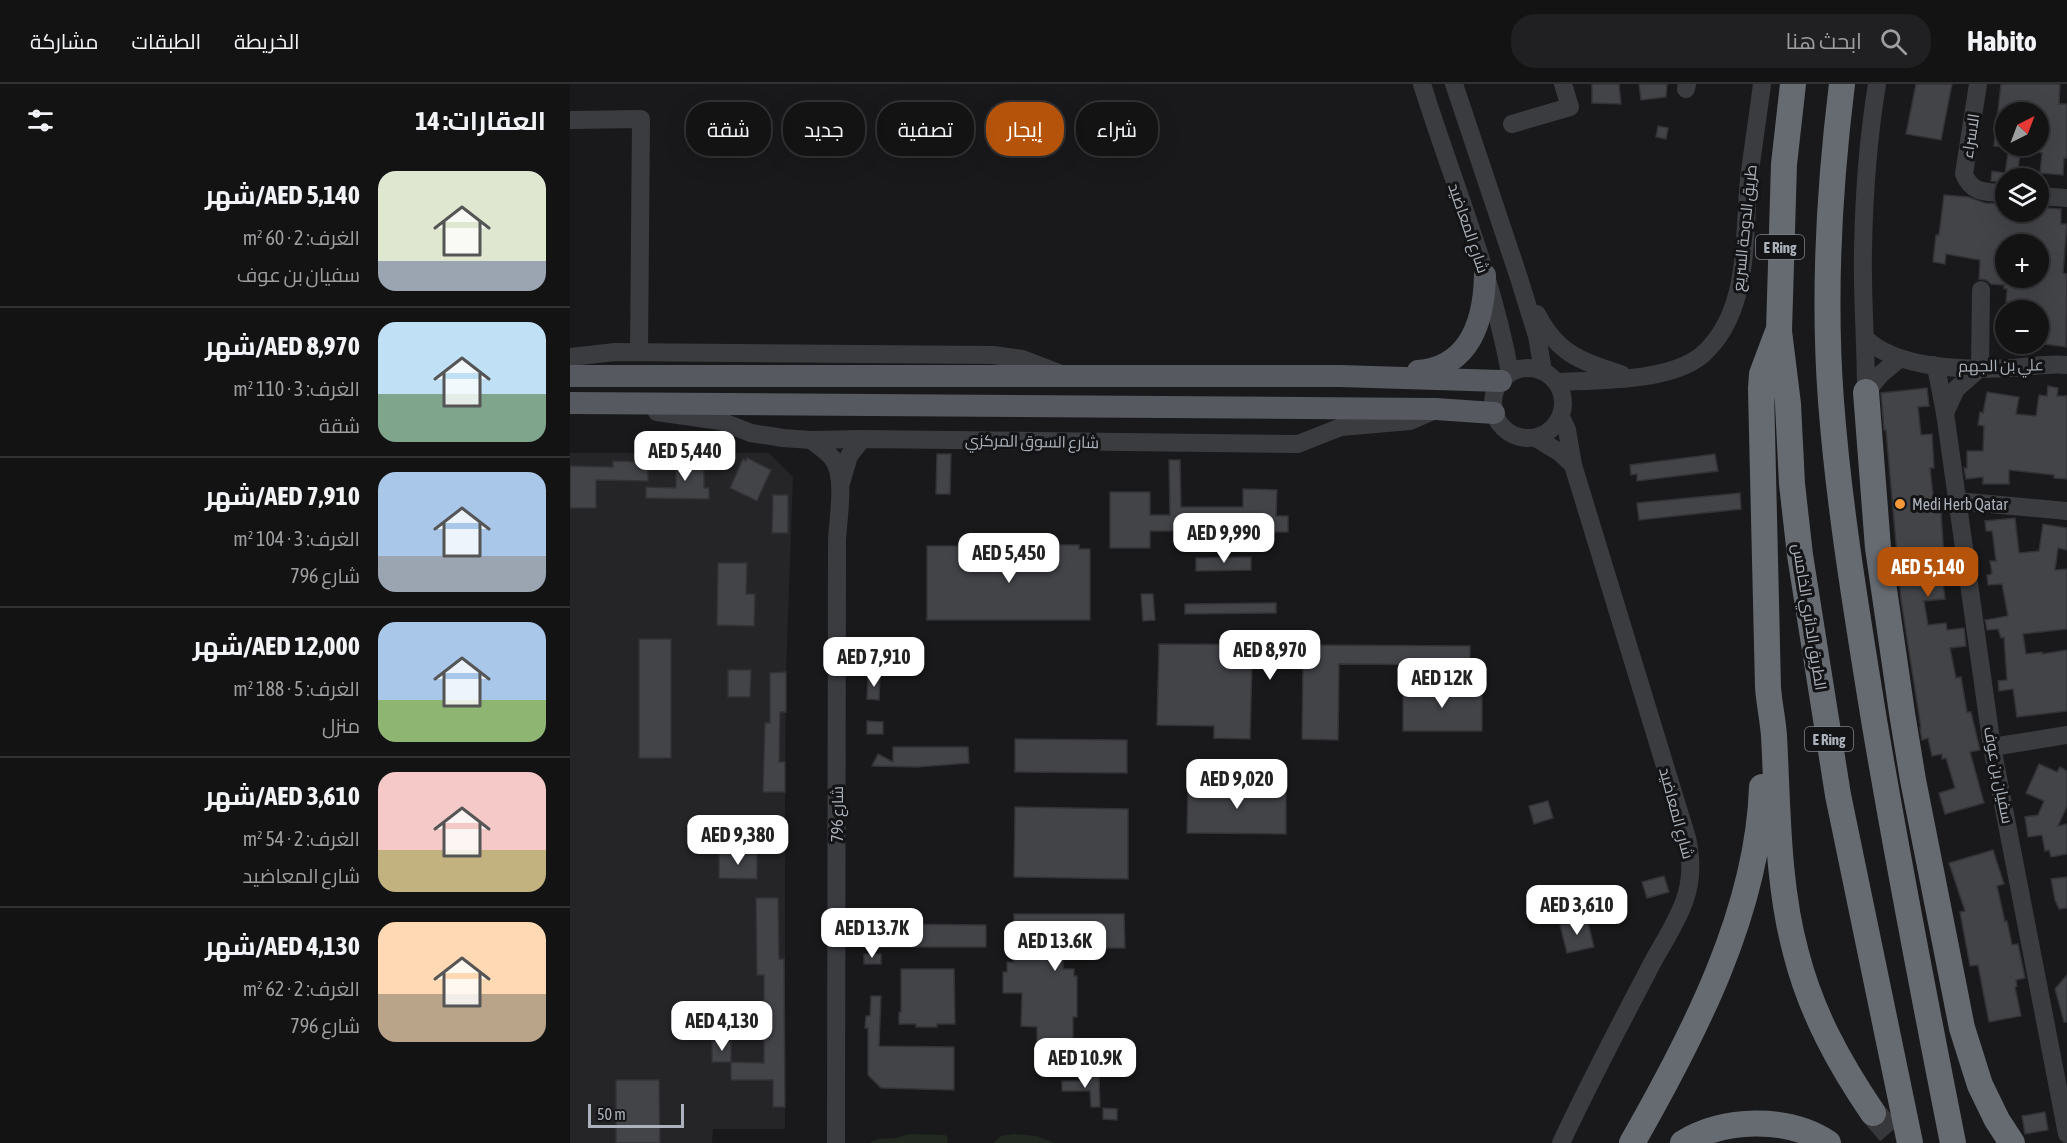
<!DOCTYPE html>
<html lang="ar">
<meta charset="utf-8">
<style>
:root{--surface:#131314;--page:#202022;--text:#f1f3f6;--muted:#9d9ea0;--line:#323234;--accent:#b45309}
body{margin:0;font-family:"Asap Condensed",Cairo,sans-serif;background:var(--page);color:var(--text);direction:rtl;height:100vh;display:flex;flex-direction:column;font-size:22px;white-space:nowrap}
*{box-sizing:border-box;margin:0}
p{font-size:20px;color:var(--muted)}
.icon{flex:none;width:33px;height:33px;fill:none;stroke:currentColor;stroke-width:2;stroke-linecap:round;stroke-linejoin:round}
.map{position:relative;flex:1;overflow:hidden;direction:ltr}
.drawer{display:flex;flex-direction:column;background:var(--surface);width:570px}
.drawer>*{flex:none}
.top-card{position:absolute;left:18px;top:18px;width:570px;height:54px;direction:rtl;display:flex;gap:12px}
.needle{width:39px;rotate:42deg}
.controls{position:absolute;left:1425px;top:18px;display:grid;gap:12px}
.controls a{display:grid;place-items:center;width:54px;height:54px;border-radius:50%;background:var(--surface);box-shadow:0 6px 24px #0002,0 0 0 2px var(--line);font-size:30px}
.scale{position:absolute;left:18px;bottom:15px;width:96px;box-sizing:border-box;padding-left:6px;border:3px solid #abb2bb;border-top:0;font-size:16px;line-height:21px;white-space:nowrap;color:#abb2bb;-webkit-text-stroke:4px #141416;paint-order:stroke}
.price{position:absolute;translate:-50% -51px;padding:0 14px;border-radius:12px;background:#fff;color:#222;font-size:20px;line-height:39px;filter:drop-shadow(0 2px 3px #0008)}
.price::after{content:'';position:absolute;left:50%;top:36px;width:18px;height:14px;margin-left:-9px;background:inherit;clip-path:polygon(0 0,100% 0,50% 100%)}
.price.selected{background:var(--accent);color:#fff}
ul{padding:0;list-style:none}
li{display:flex;align-items:center;gap:18px;height:150px;padding:0 24px}
li+li{border-top:2px solid var(--line)}
li span{display:grid;place-items:center;flex:none;width:168px;height:120px;border-radius:18px;color:#555}
li>.icon{margin-inline-start:auto}
span .icon{width:72px;height:72px;fill:#fffc;stroke-width:1}
li b{font-size:26px}
h2{display:flex;justify-content:space-between;align-items:center;height:72px;padding:0 24px;font-size:26px}
.pill{padding:0 21px;border-radius:24px;background:var(--surface);box-shadow:0 6px 24px #0002,0 0 0 2px var(--line);font-size:21px;line-height:54px}
.pill.selected{background:var(--accent);color:#fff}
header{display:flex;align-items:center;gap:36px;box-sizing:border-box;height:84px;padding:0 30px;background:var(--surface);border-bottom:2px solid var(--line)}
header strong{font-size:28px}
nav{display:flex;gap:33px;margin-inline-start:auto;font-size:21px}
.search{width:420px;height:54px;background:var(--page);display:flex;align-items:center;gap:15px;box-sizing:border-box;padding:0 21px;border-radius:24px;color:var(--muted);font-size:22px}
main{display:flex;flex:1;min-height:0}
.map>svg:first-child{display:block}
.built{fill:#252528}
.green{fill:#212921}
.building{fill:#434448;stroke:#333337;stroke-width:1.5;fill-rule:evenodd}
.lines{fill:none;stroke-linecap:round;stroke-linejoin:round}
.highway-tunnel{stroke:#36383b;stroke-width:26;stroke-dasharray:26 13;stroke-linecap:butt}
.minor{stroke:#3a3c40;stroke-width:18}
.major{stroke:#56595f;stroke-width:22}
.highway{stroke:#666b71;stroke-width:26}
.poi-dot{fill:#f49838;stroke:#141416;stroke-width:2}
.labels{text-anchor:middle;dominant-baseline:central;stroke-width:6;stroke-linejoin:round;paint-order:stroke}
.shield{fill:#141416;stroke:#7e838a;stroke-width:1.5}
.shield-label{font-size:15px;font-weight:bold;fill:#abb2bb}
.street-label{font-size:16px;fill:#abb2bb;stroke:#141416}
.poi-label{font-size:16px;fill:#abb2bb;stroke:#141416;text-anchor:start}
</style>
<header>
<strong>Habito</strong>
<div class="search"><svg class="icon" aria-label="search" viewBox="0 0 24 24"><circle cx="10" cy="10" r="6"/><path d="M15 15l6 6"/></svg>ابحث هنا</div>
<nav><a>الخريطة</a><a>الطبقات</a><a>مشاركة</a></nav>
</header>
<main>
<div class="map">
<svg width="1497" height="1059" viewBox="0 0 1497 1059">
<rect width="100%" height="100%" fill="#19191b"/>
<polygon class="built" points="0,369 199,369 223,393 216,588 215,708 215,1045 143,1045 142,1059 0,1059"/>
<g class="green">
<polygon points="339,1050 375,1051 378,1054 377,1059 300,1059 308,1055 326,1054"/>
<polygon points="443,1050 466,1052 485,1059 423,1059 431,1052"/>
</g>
<g class="building">
<polygon points="1022,0 1049,0 1051,20 1022,19"/>
<polygon points="1069,0 1097,0 1096,13 1071,16"/>
<polygon points="1346,0 1382,0 1371,56 1336,50"/>
<polygon points="1431,0 1490,0 1489,20 1497,20 1497,74 1494,74 1493,91 1470,89 1472,69 1468,68 1468,28 1436,28 1436,63 1424,62"/>
<polygon points="1088,42 1098,44 1096,55 1086,53"/>
<polygon points="1439,62 1451,62 1447,94 1436,94 1436,98 1421,97 1422,87 1435,89"/>
<path d="M 1374,111 L 1398,113 L 1415,119 L 1436,120 L 1436,128 L 1473,128 L 1474,124 L 1491,125 L 1491,140 L 1497,140 L 1493,189 L 1497,190 L 1496,263 L 1474,260 L 1475,247 L 1468,246 L 1468,226 L 1438,226 L 1439,218 L 1436,218 L 1437,205 L 1434,205 L 1434,201 L 1421,200 L 1416,196 L 1409,195 L 1410,176 L 1376,170 L 1375,180 L 1363,178 L 1366,151 L 1369,151 ZM 1436,160 L 1468,160 L 1468,194 L 1436,194 Z"/>
<polygon points="1478,302 1488,304 1487,312 1497,312 1497,395 1484,394 1484,391 1439,386 1439,400 1413,400 1413,393 1396,395 1394,384 1397,384 1397,367 1413,367 1414,342 1408,341 1410,328 1413,329 1417,308 1449,313 1446,330 1466,332 1469,311 1477,312"/>
<polygon points="1357,304 1359,322 1348,323 1351,351 1362,350 1364,384 1360,384 1365,429 1371,429 1374,473 1370,473 1375,515 1354,517 1358,541 1376,539 1377,546 1394,544 1396,562 1380,564 1386,594 1391,593 1397,628 1401,628 1410,666 1400,668 1414,719 1375,730 1369,709 1385,704 1376,674 1372,675 1372,670 1362,672 1358,654 1352,656 1350,644 1351,644 1331,516 1316,346 1314,346 1311,309"/>
<polygon points="367,370 381,370 380,410 366,410"/>
<polygon points="1145,370 1148,387 1067,397 1067,390 1061,391 1060,381"/>
<polygon points="106,373 134,373 134,404 139,404 139,415 76,414 76,403 106,404"/>
<polygon points="177,374 201,386 187,417 160,404 173,375 176,377"/>
<polygon points="599,376 610,376 611,423 673,423 673,405 707,406 706,432 718,432 718,448 704,448 704,450 648,450 648,447 580,447 580,464 540,464 540,408 580,408 580,431 600,431"/>
<polygon points="43,377 78,378 78,397 26,396 26,424 0,424 0,382 43,383"/>
<polygon points="1170,409 1171,425 1069,436 1067,419"/>
<polygon points="203,411 218,411 218,449 202,449"/>
<polygon points="1445,434 1449,469 1469,467 1473,440 1497,444 1497,466 1488,464 1485,486 1497,485 1497,545 1453,550 1456,570 1472,568 1472,570 1497,566 1497,627 1447,633 1443,605 1429,607 1428,597 1437,596 1434,553 1431,554 1428,545 1417,546 1415,536 1438,532 1432,500 1418,501 1417,491 1422,490 1420,477 1426,477 1423,453 1422,447 1416,447 1415,437"/>
<polygon points="460,461 509,461 509,465 520,465 520,536 357,536 357,462 414,462 414,473 460,473"/>
<polygon points="681,473 681,486 626,487 626,474"/>
<polygon points="148,479 177,479 176,510 185,510 184,542 147,541"/>
<polygon points="571,510 583,510 585,536 573,537"/>
<polygon points="706,519 706,529 615,530 615,520"/>
<rect x="69" y="555" width="32" height="119"/>
<polygon points="589,560 900,562 900,581 769,580 768,656 732,655 733,580 682,579 680,655 644,654 644,642 587,641"/>
<polygon points="158,586 181,586 180,613 158,613"/>
<polygon points="216,588 216,628 210,628 209,678 215,678 215,708 193,708 195,639 200,639 200,589"/>
<polygon points="298,592 310,592 309,616 297,615"/>
<polygon points="833,602 912,603 912,647 833,647"/>
<polygon points="297,637 313,638 313,650 297,650"/>
<polygon points="445,655 557,656 557,689 445,688"/>
<polygon points="323,663 398,663 399,679 347,683 302,682 308,670 323,678"/>
<polygon points="1469,680 1487,688 1490,683 1497,687 1497,722 1488,742 1497,740 1497,770 1481,773 1479,766 1475,767 1472,751 1458,753 1455,733 1468,731 1474,717 1456,709"/>
<polygon points="618,701 716,702 716,750 617,749"/>
<polygon points="978,717 983,734 964,740 959,722"/>
<polygon points="445,723 558,725 558,795 444,793"/>
<polygon points="1423,766 1434,800 1427,802 1435,838 1437,837 1442,861 1448,860 1455,894 1446,896 1447,902 1445,903 1451,932 1419,938 1408,881 1400,882 1390,828 1395,827 1379,779"/>
<polygon points="149,769 187,770 187,795 149,794"/>
<polygon points="1094,792 1099,808 1077,814 1072,798"/>
<polygon points="1497,793 1497,824 1489,825 1485,816 1481,795"/>
<polygon points="186,814 208,814 209,875 214,875 215,1023 203,1023 203,996 161,996 161,978 194,979 194,891 187,891"/>
<polygon points="444,830 554,830 555,864 493,864 493,885 504,885 504,892 507,892 507,933 503,933 503,972 493,972 493,976 467,976 467,943 451,942 452,909 433,909 433,888 437,888 437,878 444,878"/>
<polygon points="306,832 320,832 320,840 416,841 416,863 306,863"/>
<polygon points="1017,835 1024,863 997,869 990,841"/>
<rect x="294" y="870" width="17" height="10"/>
<polygon points="331,885 384,885 385,940 367,940 367,943 346,943 346,940 329,940 329,928 331,928"/>
<polygon points="1497,891 1497,938 1494,938 1485,905"/>
<polygon points="301,912 311,912 309,962 384,963 384,1006 311,1004 298,991 298,944 295,944 296,932 300,932"/>
<rect x="142" y="957" width="19" height="21"/>
<polygon points="519,993 529,993 530,1023 521,1023 520,1007 492,1007 492,997 520,997"/>
<polygon points="46,996 89,996 90,1059 46,1059"/>
<polygon points="533,1024 547,1025 547,1036 533,1035"/>
<polygon points="1475,1028 1478,1046 1455,1050 1452,1032"/>
</g>
<g class="lines">
<polyline class="highway-tunnel" points="1303,1029 1329,1059"/>
<g class="minor">
<path d="M 852,0 C 882,96 922,190 940,289"/>
<polyline points="884,0 948,191 967,252 973,287"/>
<path d="M 1408,0 L 1394,90 C 1402,110 1417,108 1436,109"/>
<polyline points="1116,5 1117,0"/>
<polyline points="0,36 71,35 69,268"/>
<polyline points="942,40 1000,23 993,0"/>
<polyline points="1468,112 1497,114"/>
<path d="M 967,230 C 987,269 1011,278 1051,290"/>
<path d="M 1296,255 C 1329,286 1398,286 1442,284 C 1461,283 1478,279 1497,281"/>
<polyline points="0,273 45,268 423,271 452,275 491,290"/>
<polyline points="1363,281 1367,288 1375,329 1422,663 1497,1050"/>
<circle cx="958" cy="319" r="35"/>
<path d="M 986,298 C 1027,296 1100,298 1132,271 C 1181,228 1173,153 1179,95 C 1183,63 1188,32 1192,0"/>
<path d="M 1296,308 C 1296,261 1292,213 1293,165 C 1294,110 1298,55 1307,0"/>
<polyline points="1296,308 1311,290 1329,275"/>
<polyline points="87,328 150,337 181,349 213,354 241,356 292,355 728,360 771,343 840,337 863,327"/>
<polyline points="1375,329 1386,305 1410,284 1411,206"/>
<path d="M 991,333 L 997,346 L 1003,381 L 1117,754 C 1122,776 1122,797 1114,818 C 1105,843 1088,866 1076,891 C 1047,946 1018,1002 991,1059"/>
<polyline points="966,354 989,368 1003,381"/>
<path d="M 241,356 C 248,362 257,367 263,375 C 276,392 268,435 267,456 L 266,1059"/>
<polyline points="271,399 279,372 292,355"/>
<polyline points="1387,417 1497,427"/>
<polyline points="1422,663 1497,651"/>
</g>
<g class="major">
<path d="M 848,287 C 901,283 914,236 915,191"/>
<polyline points="0,292 770,292 931,297"/>
<polyline points="0,319 866,325 924,329"/>
</g>
<g class="highway">
<polyline points="1223,0 1214,80 1209,247 1218,320 1222,400 1230,471 1268,711 1340,1059"/>
<path d="M 1272,0 C 1259,105 1253,211 1261,317 C 1269,424 1287,530 1304,636 C 1328,778 1355,918 1383,1059"/>
<path d="M 1207,250 L 1192,290 L 1191,305 L 1198,603 C 1199,619 1203,636 1204,652 C 1208,725 1207,799 1226,869 C 1241,928 1269,979 1303,1029"/>
<polyline points="1296,308 1308,464 1332,629 1343,696 1392,944 1410,1001 1427,1036 1442,1059"/>
<path d="M 1062,1059 C 1123,952 1188,828 1192,703"/>
<path d="M 1113,1059 C 1154,1034 1217,1032 1258,1059"/>
</g>
</g>
<circle class="poi-dot" cx="1330" cy="420" r="6"/>
<g class="labels">
<g class="shield">
<rect x="1186" y="151" width="48" height="24" rx="4.5"/>
<rect x="1235" y="643" width="48" height="24" rx="4.5"/>
</g>
<g class="shield-label">
<text x="1210" y="163">E Ring</text>
<text x="1259" y="655">E Ring</text>
</g>
<g class="street-label">
<text transform="translate(1400 52) rotate(-81)">الاسراء</text>
<text transform="translate(899 144) rotate(71)">شارع المعاضيد</text>
<text transform="translate(1174 144) rotate(-84)">طريق الدوحة السريع</text>
<text transform="translate(1431 281) rotate(-1)">علي بن الجهم</text>
<text transform="translate(462 357) rotate(1)">شارع السوق المركزي</text>
<text transform="translate(1240 533) rotate(81)">الطريق الدائري الخامس</text>
<text transform="translate(1429 691) rotate(79)">سفيان بن عوف</text>
<text transform="translate(1107 729) rotate(75)">شارع المعاضيد</text>
<text transform="translate(267 730) rotate(-90)">شارع 796</text>
</g>
<g class="poi-label">
<text x="1342" y="420">Medi Herb Qatar</text>
</g>
</g>
</svg>
<div class="controls">
<a><svg class="needle" viewBox="-14 -14 28 28"><path d="M0-13l5 13h-10z" fill="#e53935"/><path d="M0 13l5-13h-10z" fill="#9d9ea0"/></svg></a>
<a><svg class="icon" aria-label="layers" viewBox="0 0 24 24"><path d="M12 4l9 5-9 5-9-5zM3 14l9 5 9-5"/></svg></a>
<a>+</a>
<a>−</a>
</div>
<div class="scale">50 m</div>
<b class="price" style="left:115px;top:398px">AED 5,440</b>
<b class="price" style="left:654px;top:480px">AED 9,990</b>
<b class="price" style="left:439px;top:500px">AED 5,450</b>
<b class="price selected" style="left:1358px;top:514px">AED 5,140</b>
<b class="price" style="left:700px;top:597px">AED 8,970</b>
<b class="price" style="left:304px;top:604px">AED 7,910</b>
<b class="price" style="left:872px;top:625px">AED 12K</b>
<b class="price" style="left:667px;top:726px">AED 9,020</b>
<b class="price" style="left:168px;top:782px">AED 9,380</b>
<b class="price" style="left:1007px;top:852px">AED 3,610</b>
<b class="price" style="left:302px;top:875px">AED 13.7K</b>
<b class="price" style="left:485px;top:888px">AED 13.6K</b>
<b class="price" style="left:152px;top:968px">AED 4,130</b>
<b class="price" style="left:515px;top:1005px">AED 10.9K</b>
<div class="top-card">
<a class="pill">شراء</a>
<a class="pill selected">إيجار</a>
<a class="pill">تصفية</a>
<a class="pill">جديد</a>
<a class="pill">شقة</a>
</div>
</div>
<section class="drawer">
<h2>العقارات: 14<svg class="icon" aria-label="filters" viewBox="0 0 24 24"><path d="M4 7h16M4 17h16"/><circle cx="9" cy="7" r="2"/><circle cx="15" cy="17" r="2"/></svg></h2>
<ul>
<li><span style="background:linear-gradient(#dfe7d0 75%,#9aa5b1 0)"><svg class="icon" aria-label="home" viewBox="0 0 24 24"><path d="M3 11l9-7 9 7M6 9v11h12V9"/></svg></span><div><b>AED 5,140/شهر</b><p>الغرف: 2 · 60 m²</p><p>سفيان بن عوف</p></div></li>
<li><span style="background:linear-gradient(#bfe0f5 60%,#7fa58c 0)"><svg class="icon" aria-label="home" viewBox="0 0 24 24"><path d="M3 11l9-7 9 7M6 9v11h12V9"/></svg></span><div><b>AED 8,970/شهر</b><p>الغرف: 3 · 110 m²</p><p>شقة</p></div></li>
<li><span style="background:linear-gradient(#a9c7e8 70%,#9aa5b1 0)"><svg class="icon" aria-label="home" viewBox="0 0 24 24"><path d="M3 11l9-7 9 7M6 9v11h12V9"/></svg></span><div><b>AED 7,910/شهر</b><p>الغرف: 3 · 104 m²</p><p>شارع 796</p></div></li>
<li><span style="background:linear-gradient(#a9c7e8 65%,#8fb573 0)"><svg class="icon" aria-label="home" viewBox="0 0 24 24"><path d="M3 11l9-7 9 7M6 9v11h12V9"/></svg></span><div><b>AED 12,000/شهر</b><p>الغرف: 5 · 188 m²</p><p>منزل</p></div></li>
<li><span style="background:linear-gradient(#f6c9c9 65%,#c2b280 0)"><svg class="icon" aria-label="home" viewBox="0 0 24 24"><path d="M3 11l9-7 9 7M6 9v11h12V9"/></svg></span><div><b>AED 3,610/شهر</b><p>الغرف: 2 · 54 m²</p><p>شارع المعاضيد</p></div></li>
<li><span style="background:linear-gradient(#ffd9b3 60%,#b9a48a 0)"><svg class="icon" aria-label="home" viewBox="0 0 24 24"><path d="M3 11l9-7 9 7M6 9v11h12V9"/></svg></span><div><b>AED 4,130/شهر</b><p>الغرف: 2 · 62 m²</p><p>شارع 796</p></div></li>
</ul>
</section>
</main>
